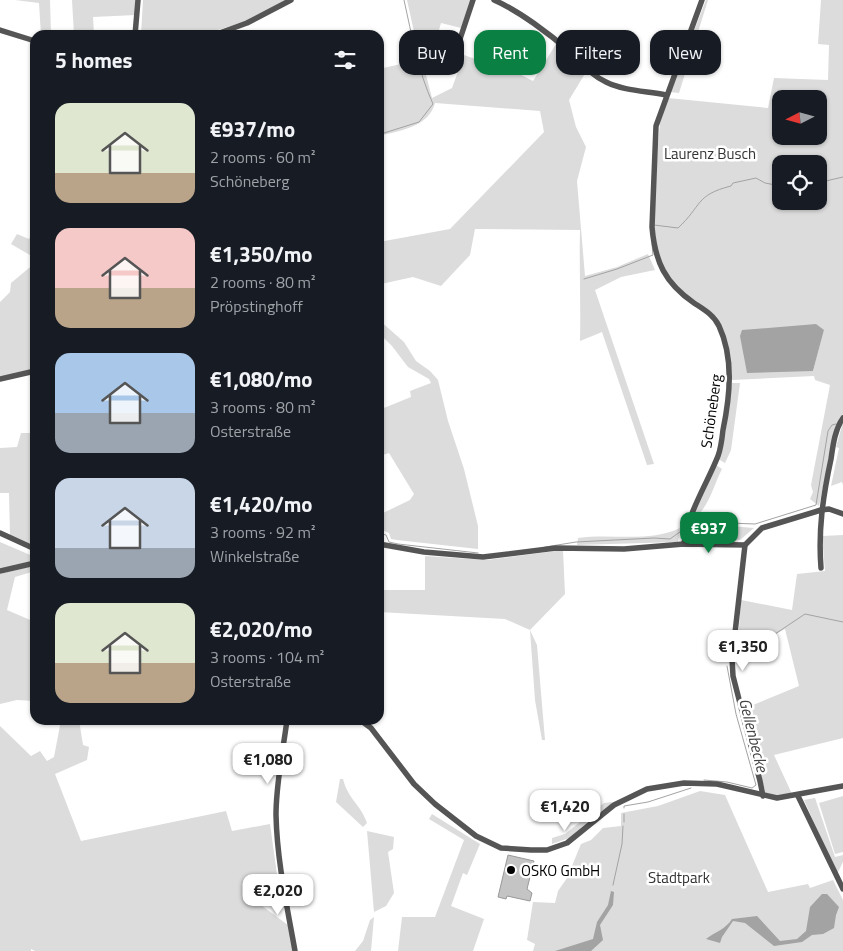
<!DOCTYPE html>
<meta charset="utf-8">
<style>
:root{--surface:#171b24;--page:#20242c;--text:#f1f3f6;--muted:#9ea1a6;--accent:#0b8043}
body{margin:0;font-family:"Titillium Web",sans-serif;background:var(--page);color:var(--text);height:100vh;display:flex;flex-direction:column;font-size:19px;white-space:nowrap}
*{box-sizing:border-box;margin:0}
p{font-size:16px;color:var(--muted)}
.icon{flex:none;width:28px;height:28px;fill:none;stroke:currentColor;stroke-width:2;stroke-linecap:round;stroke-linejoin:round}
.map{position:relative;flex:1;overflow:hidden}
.drawer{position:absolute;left:30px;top:30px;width:354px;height:695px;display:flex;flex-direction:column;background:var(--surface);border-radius:15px;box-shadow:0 1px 4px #0004}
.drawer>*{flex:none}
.top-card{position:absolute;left:399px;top:30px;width:369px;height:45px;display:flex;gap:10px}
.needle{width:32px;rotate:264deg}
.tools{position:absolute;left:772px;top:90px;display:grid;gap:10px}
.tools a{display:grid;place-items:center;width:55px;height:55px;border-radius:10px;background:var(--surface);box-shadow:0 1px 4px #0004;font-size:25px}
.price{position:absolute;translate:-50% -42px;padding:0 11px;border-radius:10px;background:#fff;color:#222;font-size:16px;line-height:32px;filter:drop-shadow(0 1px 2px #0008)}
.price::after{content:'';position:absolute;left:50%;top:30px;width:15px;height:11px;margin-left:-8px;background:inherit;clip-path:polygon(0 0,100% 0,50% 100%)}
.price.on{background:var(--accent);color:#fff}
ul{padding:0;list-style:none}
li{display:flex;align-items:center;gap:15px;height:125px;padding:0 25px}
li span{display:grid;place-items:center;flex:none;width:140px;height:100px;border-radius:15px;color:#555}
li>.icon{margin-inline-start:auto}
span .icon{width:60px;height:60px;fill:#fffc;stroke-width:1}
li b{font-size:21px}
h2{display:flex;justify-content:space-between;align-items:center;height:60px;padding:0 25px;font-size:21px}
.pill{padding:0 18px;border-radius:15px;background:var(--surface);box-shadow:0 1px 4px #0004;font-size:18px;line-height:45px}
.pill.on{background:var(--accent);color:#fff}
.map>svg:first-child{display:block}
.green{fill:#dcdcdc;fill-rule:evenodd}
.water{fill:#a3a3a3}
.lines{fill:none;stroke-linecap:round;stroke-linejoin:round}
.stream{stroke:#a3a3a3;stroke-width:1}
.building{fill:#c4c4c4;stroke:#999}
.street{stroke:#555;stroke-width:5.5}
.poi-dot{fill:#000;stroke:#fff;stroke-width:2}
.labels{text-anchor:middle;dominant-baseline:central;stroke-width:5;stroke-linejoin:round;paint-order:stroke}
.park-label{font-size:15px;fill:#333;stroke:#fff}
.street-label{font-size:15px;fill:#000;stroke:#fff}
.poi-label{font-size:15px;fill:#000;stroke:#fff;text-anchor:start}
.water-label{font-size:16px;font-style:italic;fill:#444;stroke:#fff}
</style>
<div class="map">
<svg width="843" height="951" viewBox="0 0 843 951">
<rect width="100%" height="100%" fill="#fff"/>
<g class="green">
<polygon points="15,0 50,0 51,35 41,35 39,3"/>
<polygon points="72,0 137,0 136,15 93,17 94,35 74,35"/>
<polygon points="143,0 286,0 246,21 202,35 141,35"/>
<path d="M 407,0 L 471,0 L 461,28 L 441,23 L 426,75 L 432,98 L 452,88 L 464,55 L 481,61 L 480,64 L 490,67 L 493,60 L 533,81 L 556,44 L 569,54 L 586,72 L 569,100 L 576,127 L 586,147 L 577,181 L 585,276 L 617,267 L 648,254 L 655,270 L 621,277 L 595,290 L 654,464 L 647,465 L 602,332 L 580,341 C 581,304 579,267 580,230 L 475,229 L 470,255 L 441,286 L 413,277 L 381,284 L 382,293 L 379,294 L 379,242 L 450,229 L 544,132 L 540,111 L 435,103 C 429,126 403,130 383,135 L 379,203 L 379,69 L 414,61 L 414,55 L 419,54 Z"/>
<polygon points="706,0 708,0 679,93 670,92"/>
<path d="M 821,0 L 843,0 L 843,414 L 836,427 L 819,506 L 810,499 L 813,492 L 811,485 L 830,385 L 815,380 L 814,376 L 732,380 L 728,348 L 717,317 L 672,283 L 662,266 L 655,242 L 653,224 L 658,145 L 660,123 L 668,98 L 768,108 L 774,78 L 828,80 L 829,45 L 818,44 ZM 781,99 L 819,99 L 819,136 L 781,136 ZM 781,164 L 819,164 L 819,201 L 781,201 ZM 824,330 L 813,371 L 740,336 Z"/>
<polygon points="35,227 35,258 11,244 17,234 29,239"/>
<polygon points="35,263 35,369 0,377 0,302 10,292 11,283"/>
<polygon points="379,320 404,342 416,361 430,371 438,380 448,421 464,469 478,526 478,549 397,540 391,539 389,533 382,530 383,513 410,500 414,494 389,453 379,456 379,410 411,397 410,391 431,383 429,379 408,367 392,346 379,333"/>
<polygon points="732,383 740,383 731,450 725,463 718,459 725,436"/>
<polygon points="843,422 843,485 842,482 831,486 839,448 836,447"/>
<polygon points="21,433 35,433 35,546 10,535 9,493 0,493 0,448 17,447"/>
<path d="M 716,465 L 722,469 C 713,486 708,513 689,521 Z"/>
<polygon points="718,525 754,528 740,540 685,542 687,532 699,526"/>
<path d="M 680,528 L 678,542 L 577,545 L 578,538 C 611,533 649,543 680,528 Z"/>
<polygon points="843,535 843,738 774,755 792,794 776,796 766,795 743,709 799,686 785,629 737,656 741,600 792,610 797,574 825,571 822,536"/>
<polygon points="0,542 35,557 35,561 0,569"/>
<polygon points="563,550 565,594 530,630 537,645 545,740 542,740 535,700 530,630 505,619 379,612 379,590 425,590 425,556 487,560"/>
<polygon points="35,565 35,571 15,577 7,610 35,622 35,701 17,700 0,704 0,574"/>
<polygon points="61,720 79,720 83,745 89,747 87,760 55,774 81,841 226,811 232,831 270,824 279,889 247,895 288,925 293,951 35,951 31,949 31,951 0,951 0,726 31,756 40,751 47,761 54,757"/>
<path d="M 340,779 L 343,779 C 348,799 361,805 367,823 L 363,827 L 336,802 Z"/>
<polygon points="700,791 725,795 768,892 808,884 810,888 833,880 843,900 843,951 533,951 535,944 527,940 533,902 555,903 558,891 567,878 581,844 591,840 603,828 621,826 621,813 658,806"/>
<polygon points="843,796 843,852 835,854 819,803"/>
<polygon points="815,798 835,857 843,855 843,862 837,874 804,800"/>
<polygon points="612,802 610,806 572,837 552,844 552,838 565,834 604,803"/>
<polygon points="432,814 480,844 467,875 463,873 451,906 484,919 473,951 398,951 402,917 435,917 464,840 429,819"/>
<polygon points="367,831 394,837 393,849 388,852 394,893 386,906 374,912"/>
<polygon points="374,917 371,951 355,951 363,941 370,920"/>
</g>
<g class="water">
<polygon points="816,324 824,330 813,371 747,373 740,336 742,330"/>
<polygon points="611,891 614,892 613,905 600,925 603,940 591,951 555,951 593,939 597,922 608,905"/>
<path d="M 822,894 L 827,894 L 839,907 L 836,915 L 834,928 L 823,934 L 812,935 L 802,942 L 774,946 L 745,923 L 733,921 L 722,937 L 720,943 L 706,939 C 715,932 726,929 732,919 L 757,916 L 780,941 L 797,939 L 806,931 L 810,907 Z"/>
</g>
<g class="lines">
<g class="stream">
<path d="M 379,138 L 379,135 L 384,133 L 419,122 L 433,104 C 418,71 412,36 404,0"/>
<polyline points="826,181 843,177"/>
<polyline points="819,182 822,181"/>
<path d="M 654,225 L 678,228 C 702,206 695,195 731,186 L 733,183 L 756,178 L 765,183 L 781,186"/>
<polyline points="584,279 617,269 653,255 652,244"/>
<polyline points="690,527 702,522 755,524 816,505 828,431 832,425 836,424"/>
<polyline points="379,533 386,535 389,542 398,544 478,553"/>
<polyline points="545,547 576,542 654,538 670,539 684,529"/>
<polyline points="736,660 805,614 843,622"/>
<polyline points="704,780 727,782 752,788 756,785 736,714 727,666"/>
<polyline points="624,808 624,806 648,802 691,788"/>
<polyline points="624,822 624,814"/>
<polyline points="613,885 622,844 623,826"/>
</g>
</g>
<polygon class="building" points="508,855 534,861 527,889 532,893 530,901 507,896 506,899 498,897"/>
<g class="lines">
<g class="street">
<path d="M 494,0 C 519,11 550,34 570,52 C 582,63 591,75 606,82 C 624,91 646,91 666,95"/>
<polyline points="0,30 35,41"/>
<polyline points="135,35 138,0"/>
<polyline points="214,35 247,23 291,0"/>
<polyline points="457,54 460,39 473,0"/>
<polyline points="0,379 35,371"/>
<polyline points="0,533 35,549"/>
<polyline points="379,544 424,552 483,557 556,548 624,549 684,544 745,545"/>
<path d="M 684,544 C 688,512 706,486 718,456 C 721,448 722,439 723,430 C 730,396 734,358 719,326 C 714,315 703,309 694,303 C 665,283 655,262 652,227 L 656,126 L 702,0"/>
<path d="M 821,568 C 818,530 823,496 831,459 C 833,445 835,429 843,418"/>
<polyline points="0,571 35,563"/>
<path d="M 287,720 C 283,751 276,783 276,815 C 277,861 287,906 295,951"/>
<polyline points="360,720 371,728 414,784 435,804 476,836 501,848 531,850 547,850 567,843 614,805 647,789 684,783 717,784 777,798 843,786"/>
<polyline points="763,796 760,781 733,676 732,659 745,545 762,528 821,510 829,509 843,514"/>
<polyline points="798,796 843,889"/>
</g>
</g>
<circle class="poi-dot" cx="511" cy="870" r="5"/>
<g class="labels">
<g class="park-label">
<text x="710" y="153">Laurenz Busch</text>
<text x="679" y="877">Stadtpark</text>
</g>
<g class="street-label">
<text transform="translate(711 411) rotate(-82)">Schöneberg</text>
</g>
<g class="poi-label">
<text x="521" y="870">OSKO GmbH</text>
</g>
<g class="water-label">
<text transform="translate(754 735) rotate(76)">Gellenbecke</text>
</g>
</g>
</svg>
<div class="tools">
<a><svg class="needle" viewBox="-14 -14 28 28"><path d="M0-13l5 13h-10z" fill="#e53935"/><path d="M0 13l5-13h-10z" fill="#9ea1a6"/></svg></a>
<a><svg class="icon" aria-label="locate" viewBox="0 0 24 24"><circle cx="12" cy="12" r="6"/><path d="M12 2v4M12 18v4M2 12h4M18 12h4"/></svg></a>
</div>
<b class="price on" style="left:709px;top:554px">€937</b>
<b class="price" style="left:743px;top:672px">€1,350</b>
<b class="price" style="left:268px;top:785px">€1,080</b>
<b class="price" style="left:565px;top:832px">€1,420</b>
<b class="price" style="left:278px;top:916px">€2,020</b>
<div class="top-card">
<a class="pill">Buy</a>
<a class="pill on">Rent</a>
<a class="pill">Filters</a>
<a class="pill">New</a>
</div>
<section class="drawer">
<h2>5 homes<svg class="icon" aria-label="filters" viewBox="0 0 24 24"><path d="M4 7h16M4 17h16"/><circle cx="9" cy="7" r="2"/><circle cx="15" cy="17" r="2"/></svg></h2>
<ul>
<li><span style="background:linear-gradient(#dfe7d0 70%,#b9a48a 0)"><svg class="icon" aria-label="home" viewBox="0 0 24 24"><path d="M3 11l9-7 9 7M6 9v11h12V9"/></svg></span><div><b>€937/mo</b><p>2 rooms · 60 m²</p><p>Schöneberg</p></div></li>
<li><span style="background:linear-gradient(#f6c9c9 60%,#b9a48a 0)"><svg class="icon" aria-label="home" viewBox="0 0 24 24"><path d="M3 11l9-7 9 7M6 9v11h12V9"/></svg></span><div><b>€1,350/mo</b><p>2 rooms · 80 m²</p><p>Pröpstinghoff</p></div></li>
<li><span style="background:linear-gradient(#a9c7e8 60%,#9aa5b1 0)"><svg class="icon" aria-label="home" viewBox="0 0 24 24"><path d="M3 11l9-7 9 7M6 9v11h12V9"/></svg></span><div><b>€1,080/mo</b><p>3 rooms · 80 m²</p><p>Osterstraße</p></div></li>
<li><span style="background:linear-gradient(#c9d6e8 70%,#9aa5b1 0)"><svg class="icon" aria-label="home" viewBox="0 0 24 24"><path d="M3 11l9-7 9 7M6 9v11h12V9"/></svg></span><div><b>€1,420/mo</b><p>3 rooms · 92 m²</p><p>Winkelstraße</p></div></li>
<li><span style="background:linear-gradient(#dfe7d0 60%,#b9a48a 0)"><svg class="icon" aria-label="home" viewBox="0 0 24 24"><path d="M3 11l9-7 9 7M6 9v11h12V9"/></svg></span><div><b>€2,020/mo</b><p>3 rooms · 104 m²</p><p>Osterstraße</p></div></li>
</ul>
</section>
</div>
